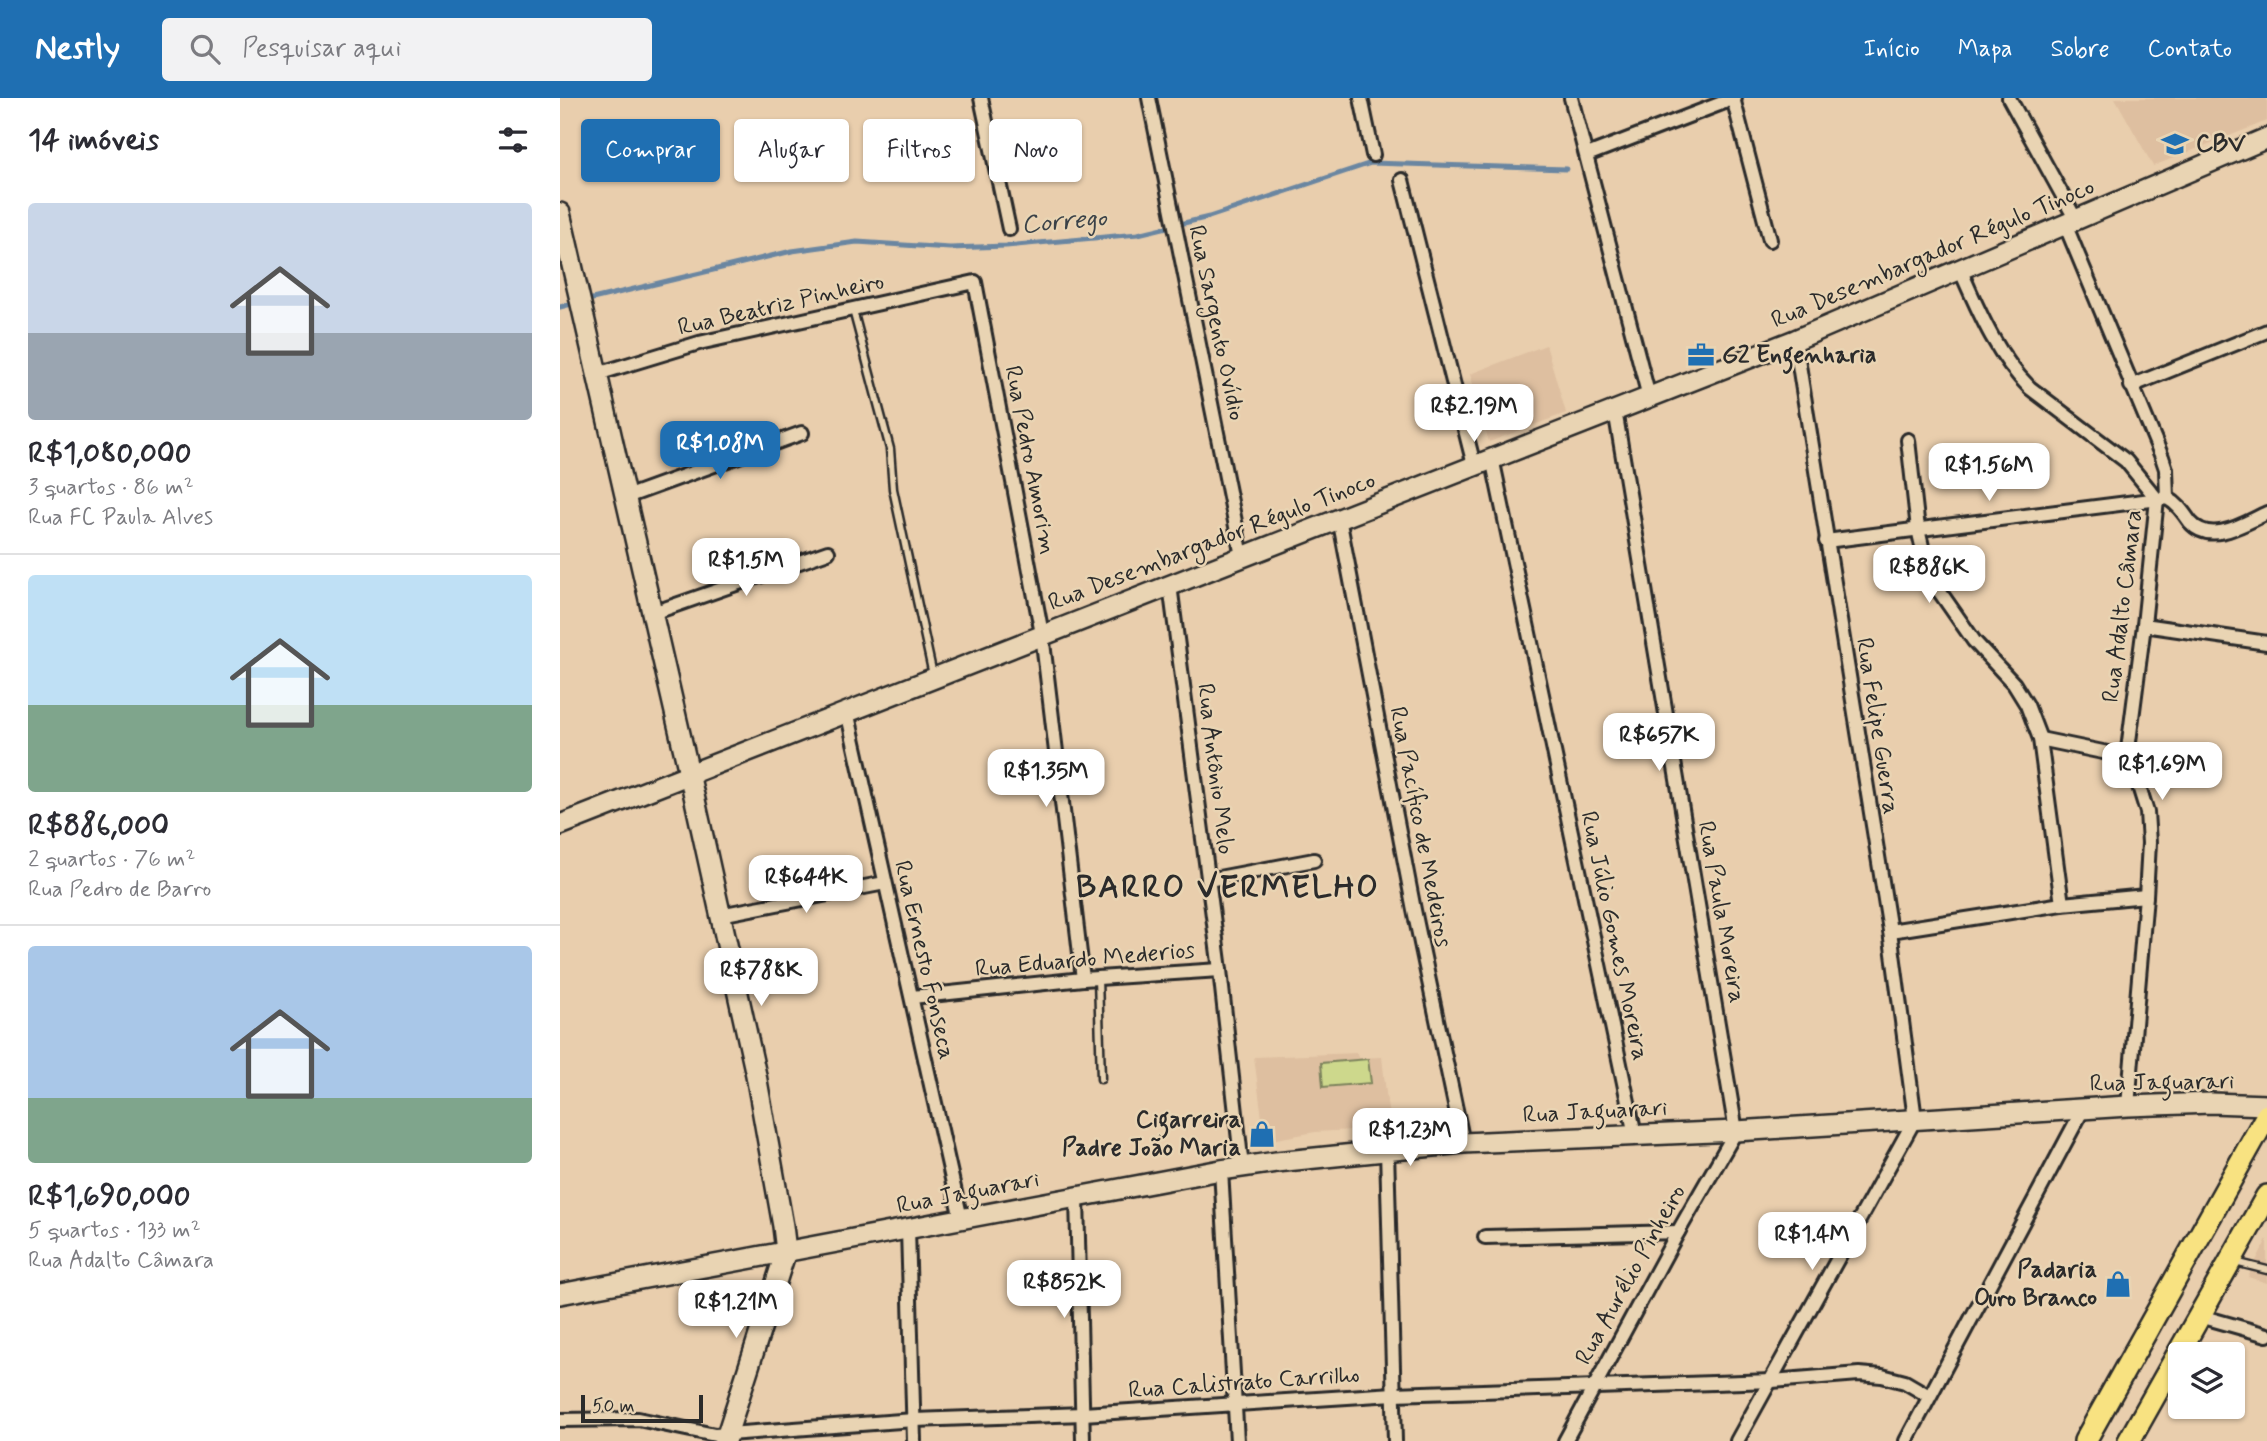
<!DOCTYPE html>
<html lang="pt">
<meta charset="utf-8">
<style>
:root{--surface:#fff;--page:#f2f2f3;--text:#2b2b33;--muted:#7c7c81;--line:#e1e1e2;--accent:#1f6fb2}
body{margin:0;font-family:Mynerve,sans-serif;background:var(--page);color:var(--text);height:100vh;display:flex;flex-direction:column;font-size:26px;white-space:nowrap}
*{box-sizing:border-box;margin:0}
p{font-size:23px;color:var(--muted)}
.icon{flex:none;width:38px;height:38px;fill:none;stroke:currentColor;stroke-width:2;stroke-linecap:round;stroke-linejoin:round}
.map{position:relative;flex:1;overflow:hidden}
.details{display:flex;flex-direction:column;background:var(--surface);width:560px}
.details>*{flex:none}
.guide{position:absolute;left:21px;top:21px;width:665px;height:63px;display:flex;gap:14px}
.fabs{position:absolute;left:1608px;top:1244px;display:grid;gap:14px}
.fabs a{display:grid;place-items:center;width:77px;height:77px;border-radius:7px;background:var(--surface);box-shadow:0 2px 5px #0004;font-size:35px}
.scale{position:absolute;left:21px;bottom:18px;width:122px;box-sizing:border-box;padding-left:7px;border:4px solid #2b2b2b;border-top:0;font-size:19px;line-height:24px;white-space:nowrap;color:#2b2b2b;-webkit-text-stroke:5px #e9d4b3;paint-order:stroke}
.price{position:absolute;translate:-50% -60px;padding:0 16px;border-radius:14px;background:#fff;color:#222;font-size:23px;line-height:46px;filter:drop-shadow(0 2px 4px #0008)}
.price::after{content:'';position:absolute;left:50%;top:42px;width:21px;height:16px;margin-left:-10px;background:inherit;clip-path:polygon(0 0,100% 0,50% 100%)}
.price.current{background:var(--accent);color:#fff}
ul{padding:0;list-style:none}
li{display:grid;align-content:center;gap:14px;height:371px;padding:0 28px}
li+li{border-top:2px solid var(--line)}
li span{display:grid;place-items:center;height:217px;border-radius:7px;color:#555}
li>.icon{margin-inline-start:auto}
span .icon{width:126px;height:126px;fill:#fffc;stroke-width:1}
li b{font-size:30px}
h2{display:flex;justify-content:space-between;align-items:center;height:84px;padding:0 28px;font-size:30px}
.chip{padding:0 24px;border-radius:7px;background:var(--surface);box-shadow:0 2px 5px #0004;font-size:24px;line-height:63px}
.chip.current{background:var(--accent);color:#fff}
header{display:flex;align-items:center;gap:42px;box-sizing:border-box;height:98px;padding:0 35px;background:var(--accent);color:#fff}
header strong{font-size:33px}
nav{display:flex;gap:38px;margin-inline-start:auto;font-size:24px}
.search{width:490px;height:63px;background:var(--page);display:flex;align-items:center;gap:18px;box-sizing:border-box;padding:0 24px;border-radius:7px;color:var(--muted);font-size:26px}
main{display:flex;flex:1;min-height:0}
.map>svg:first-child{display:block}
.built{fill:#debfa0}
.green{fill:#cdd88c;stroke:#7c825c;stroke-width:2}
.lines{fill:none;stroke-linecap:round;stroke-linejoin:round}
.stream{stroke:#6a86a1;stroke-width:5}
.lane-casing{stroke:#2b2b2b;stroke-width:11}
.street-casing{stroke:#2b2b2b;stroke-width:18}
.secondary-casing{stroke:#2b2b2b;stroke-width:24}
.primary-casing{stroke:#2b2b2b;stroke-width:26}
.lane{stroke:#e9d4b3;stroke-width:6}
.street{stroke:#e9d4b3;stroke-width:12}
.secondary{stroke:#e9d4b3;stroke-width:19}
.primary{stroke:#f8e281;stroke-width:21}
.labels{text-anchor:middle;dominant-baseline:central;stroke-width:5;stroke-linejoin:round;paint-order:stroke}
.poi-label{font-size:24px;font-weight:bold;fill:#2b2b2b;stroke:#e9d4b3;text-anchor:start}
.street-label{font-size:24px;fill:#2b2b2b;stroke:#e9d4b3}
.water-label{font-size:26px;font-style:italic;fill:#3b4248;stroke:#e9d4b3}
.district-label{font-size:32px;font-weight:bold;letter-spacing:2px;fill:#2b2b2b;stroke:#e9d4b3}
</style>
<header>
<strong>Nestly</strong>
<div class="search"><svg class="icon" aria-label="search" viewBox="0 0 24 24"><circle cx="10" cy="10" r="6"/><path d="M15 15l6 6"/></svg>Pesquisar aqui</div>
<nav><a>Início</a><a>Mapa</a><a>Sobre</a><a>Contato</a></nav>
</header>
<main>
<section class="details">
<h2>14 imóveis<svg class="icon" aria-label="filters" viewBox="0 0 24 24"><path d="M4 7h16M4 17h16"/><circle cx="9" cy="7" r="2"/><circle cx="15" cy="17" r="2"/></svg></h2>
<ul>
<li><span style="background:linear-gradient(#c9d6e8 60%,#9aa5b1 0)"><svg class="icon" aria-label="home" viewBox="0 0 24 24"><path d="M3 11l9-7 9 7M6 9v11h12V9"/></svg></span><div><b>R$1,080,000</b><p>3 quartos · 86 m²</p><p>Rua FC Paula Alves</p></div></li>
<li><span style="background:linear-gradient(#bfe0f5 60%,#7fa58c 0)"><svg class="icon" aria-label="home" viewBox="0 0 24 24"><path d="M3 11l9-7 9 7M6 9v11h12V9"/></svg></span><div><b>R$886,000</b><p>2 quartos · 76 m²</p><p>Rua Pedro de Barro</p></div></li>
<li><span style="background:linear-gradient(#a9c7e8 70%,#7fa58c 0)"><svg class="icon" aria-label="home" viewBox="0 0 24 24"><path d="M3 11l9-7 9 7M6 9v11h12V9"/></svg></span><div><b>R$1,690,000</b><p>5 quartos · 133 m²</p><p>Rua Adalto Câmara</p></div></li>
</ul>
</section>
<div class="map">
<svg width="1707" height="1343" viewBox="0 0 1707 1343">
<rect width="100%" height="100%" fill="#e9cead"/>
<filter id="ink" filterUnits="userSpaceOnUse"><feTurbulence type="fractalNoise" baseFrequency=".0143" numOctaves="2"/><feDisplacementMap in="SourceGraphic" scale="14" xChannelSelector="R" yChannelSelector="G"/><feConvolveMatrix kernelMatrix="1 2 1 2 8 2 1 2 1" color-interpolation-filters="sRGB"/></filter>
<g filter="url(#ink)">
<g class="built">
<polygon points="1555,0 1707,0 1707,23 1593,68"/>
<polygon points="986,247 1006,315 929,344 910,276"/>
<polygon points="797,955 798,960 822,959 830,1030 755,1034 705,1043 694,959"/>
<polygon points="1707,1141 1707,1185 1688,1179"/>
</g>
<polygon class="green" points="808,961 811,985 763,989 761,965"/>
<g class="lines">
<g class="stream">
<polyline points="24,203 232,153 297,144 390,150 446,148 578,136 649,119 811,65 1007,71"/>
<polyline points="0,209 15,205"/>
</g>
<defs>
<g id="lane">
<polyline points="293,212 330,351 333,391 373,577"/>
<polyline points="538,880 541,981"/>
<polyline points="1675,1164 1707,1172"/>
</g>
<g id="street">
<polyline points="421,0 449,131"/>
<polyline points="589,0 682,458"/>
<polyline points="801,0 813,57"/>
<polyline points="1011,0 1089,299"/>
<polyline points="1173,0 1210,142"/>
<polyline points="1449,0 1516,122"/>
<polyline points="1027,57 1175,0"/>
<polyline points="842,82 914,367"/>
<polyline points="1505,126 1602,359 1606,371 1607,400"/>
<path d="M 1400,171 C 1419,214 1436,256 1470,290 L 1566,363 L 1597,401 L 1584,527 L 1567,659 L 1578,685 L 1587,714 L 1589,745 L 1586,798 L 1568,1008"/>
<polyline points="37,276 139,245 415,184 482,536 523,881"/>
<polyline points="1571,288 1707,233"/>
<polyline points="1348,342 1358,431 1367,470 1375,487 1414,543 1454,586 1467,607 1480,641 1502,806"/>
<polyline points="932,360 1075,1037"/>
<polyline points="66,399 242,335"/>
<polyline points="779,420 854,812 903,1045"/>
<path d="M 1266,443 L 1607,400 C 1618,406 1623,414 1630,424 C 1651,448 1685,425 1707,415"/>
<polyline points="610,487 660,872 682,1069"/>
<polyline points="93,515 268,454"/>
<polyline points="1584,527 1707,545"/>
<polyline points="287,613 401,1121"/>
<polyline points="1480,641 1567,659"/>
<polyline points="648,782 754,762"/>
<polyline points="160,817 325,785"/>
<polyline points="1330,833 1502,806 1586,798"/>
<polyline points="352,899 523,881 660,872"/>
<polyline points="827,1052 835,1343"/>
<polyline points="661,1072 677,1343"/>
<polyline points="517,1100 523,1343"/>
<polyline points="348,1131 354,1343"/>
<polyline points="925,1139 1118,1134"/>
<polyline points="1640,1218 1707,1237"/>
<polyline points="0,1322 78,1321 155,1337 354,1322 523,1316 834,1296 1212,1283 1299,1276 1322,1278 1345,1284 1369,1298"/>
<polyline points="1005,1343 1118,1134 1176,1033 1055,312"/>
<polyline points="1177,1343 1355,1021 1330,833 1235,242"/>
<polyline points="1346,1343 1523,1011"/>
</g>
<g id="secondary">
<polyline points="0,115 129,675 196,977 223,1128 226,1153 165,1343"/>
<polyline points="0,727 1235,242 1707,40"/>
<polyline points="0,1196 661,1072 716,1064 903,1045 1176,1033 1568,1008 1651,1005 1707,1007"/>
</g>
<g id="primary">
<polyline points="1525,1343 1707,1017"/>
<polyline points="1569,1343 1707,1098"/>
</g>
</defs>
<use href="#lane" class="lane-casing"/>
<use href="#street" class="street-casing"/>
<use href="#secondary" class="secondary-casing"/>
<use href="#primary" class="primary-casing"/>
<use href="#lane" class="lane"/>
<use href="#street" class="street"/>
<use href="#secondary" class="secondary"/>
<use href="#primary" class="primary"/>
</g>
</g>
<defs>
<symbol id="school-bare" viewBox="-9 -9 18 18"><path d="M0-5L7-2L0 1L-7-2ZM-4 1L0 2.5L4 1V4Q0 6-4 4Z" fill="#1f6fb2" stroke="#e9d4b3" stroke-width="2.5" paint-order="stroke"/></symbol>
<symbol id="office-bare" viewBox="-9 -9 18 18"><path d="M-6-3h4V-5.5h4V-3h4V5H-6ZM-1-4.5V-3h2v-1.5ZM-6 0V1H6V0Z" fill="#1f6fb2" stroke="#e9d4b3" stroke-width="2.5" paint-order="stroke"/></symbol>
<symbol id="shop-bare" viewBox="-9 -9 18 18"><path d="M-5-2.5h2.3a2.7 3.5 0 0 1 5.4 0H5L5.5 6h-11ZM-1.5-2.5h3a1.5 2.3 0 0 0-3 0Z" fill="#1f6fb2" stroke="#e9d4b3" stroke-width="2.5" paint-order="stroke"/></symbol>
</defs>
<g fill-rule="evenodd">
<use href="#school-bare" x="1596" y="27" width="38" height="38"/>
<use href="#office-bare" x="1122" y="238" width="38" height="38"/>
<use href="#shop-bare" x="683" y="1017" width="38" height="38"/>
<use href="#shop-bare" x="1539" y="1167" width="38" height="38"/>
</g>
<g class="labels">
<g class="poi-label">
<text x="1636" y="46">CBV</text>
<text x="1162" y="257">G2 Engenharia</text>
<text x="681" y="1022" text-anchor="end">Cigarreira<tspan x="681" dy="28">Padre João Maria</tspan></text>
<text x="1537" y="1172" text-anchor="end">Padaria<tspan x="1537" dy="28">Ouro Branco</tspan></text>
</g>
<g class="street-label">
<text transform="translate(1373 156) rotate(-23)">Rua Desembargador Régulo Tinoco</text>
<text transform="translate(221 207) rotate(-13)">Rua Beatriz Pinheiro</text>
<text transform="translate(656 225) rotate(78)">Rua Sargento Ovídio</text>
<text transform="translate(470 362) rotate(79)">Rua Pedro Amorim</text>
<text transform="translate(652 444) rotate(-21)">Rua Desembargador Régulo Tinoco</text>
<text transform="translate(1563 508) rotate(-83)">Rua Adalto Câmara</text>
<text transform="translate(1317 628) rotate(81)">Rua Felipe Guerra</text>
<text transform="translate(655 671) rotate(83)">Rua Antônio Melo</text>
<text transform="translate(860 729) rotate(79)">Rua Pacífico de Medeiros</text>
<text transform="translate(1161 814) rotate(80)">Rua Paula Moreira</text>
<text transform="translate(1054 838) rotate(78)">Rua Júlio Gomes Moreira</text>
<text transform="translate(364 862) rotate(77)">Rua Ernesto Fonseca</text>
<text transform="translate(525 862) rotate(-5)">Rua Eduardo Mederios</text>
<text transform="translate(1602 985) rotate(-1)">Rua Jaguarari</text>
<text transform="translate(1035 1014) rotate(-3)">Rua Jaguarari</text>
<text transform="translate(408 1095) rotate(-11)">Rua Jaguarari</text>
<text transform="translate(1071 1177) rotate(-61)">Rua Aurélio Pinheiro</text>
<text transform="translate(684 1285) rotate(-4)">Rua Calistrato Carrilho</text>
</g>
<g class="water-label">
<text transform="translate(504 124) rotate(-5)">Corrego</text>
</g>
<g class="district-label">
<text x="668" y="790">BARRO VERMELHO</text>
</g>
</g>
</svg>
<div class="fabs">
<a><svg class="icon" aria-label="layers" viewBox="0 0 24 24"><path d="M12 4l9 5-9 5-9-5zM3 14l9 5 9-5"/></svg></a>
</div>
<div class="scale">50 m</div>
<b class="price" style="left:914px;top:346px">R$2.19M</b>
<b class="price current" style="left:160px;top:383px">R$1.08M</b>
<b class="price" style="left:1429px;top:405px">R$1.56M</b>
<b class="price" style="left:186px;top:500px">R$1.5M</b>
<b class="price" style="left:1369px;top:507px">R$886K</b>
<b class="price" style="left:1099px;top:675px">R$657K</b>
<b class="price" style="left:1602px;top:704px">R$1.69M</b>
<b class="price" style="left:486px;top:711px">R$1.35M</b>
<b class="price" style="left:246px;top:817px">R$644K</b>
<b class="price" style="left:201px;top:910px">R$788K</b>
<b class="price" style="left:850px;top:1070px">R$1.23M</b>
<b class="price" style="left:1252px;top:1174px">R$1.4M</b>
<b class="price" style="left:504px;top:1222px">R$852K</b>
<b class="price" style="left:176px;top:1242px">R$1.21M</b>
<div class="guide">
<a class="chip current">Comprar</a>
<a class="chip">Alugar</a>
<a class="chip">Filtros</a>
<a class="chip">Novo</a>
</div>
</div>
</main>
